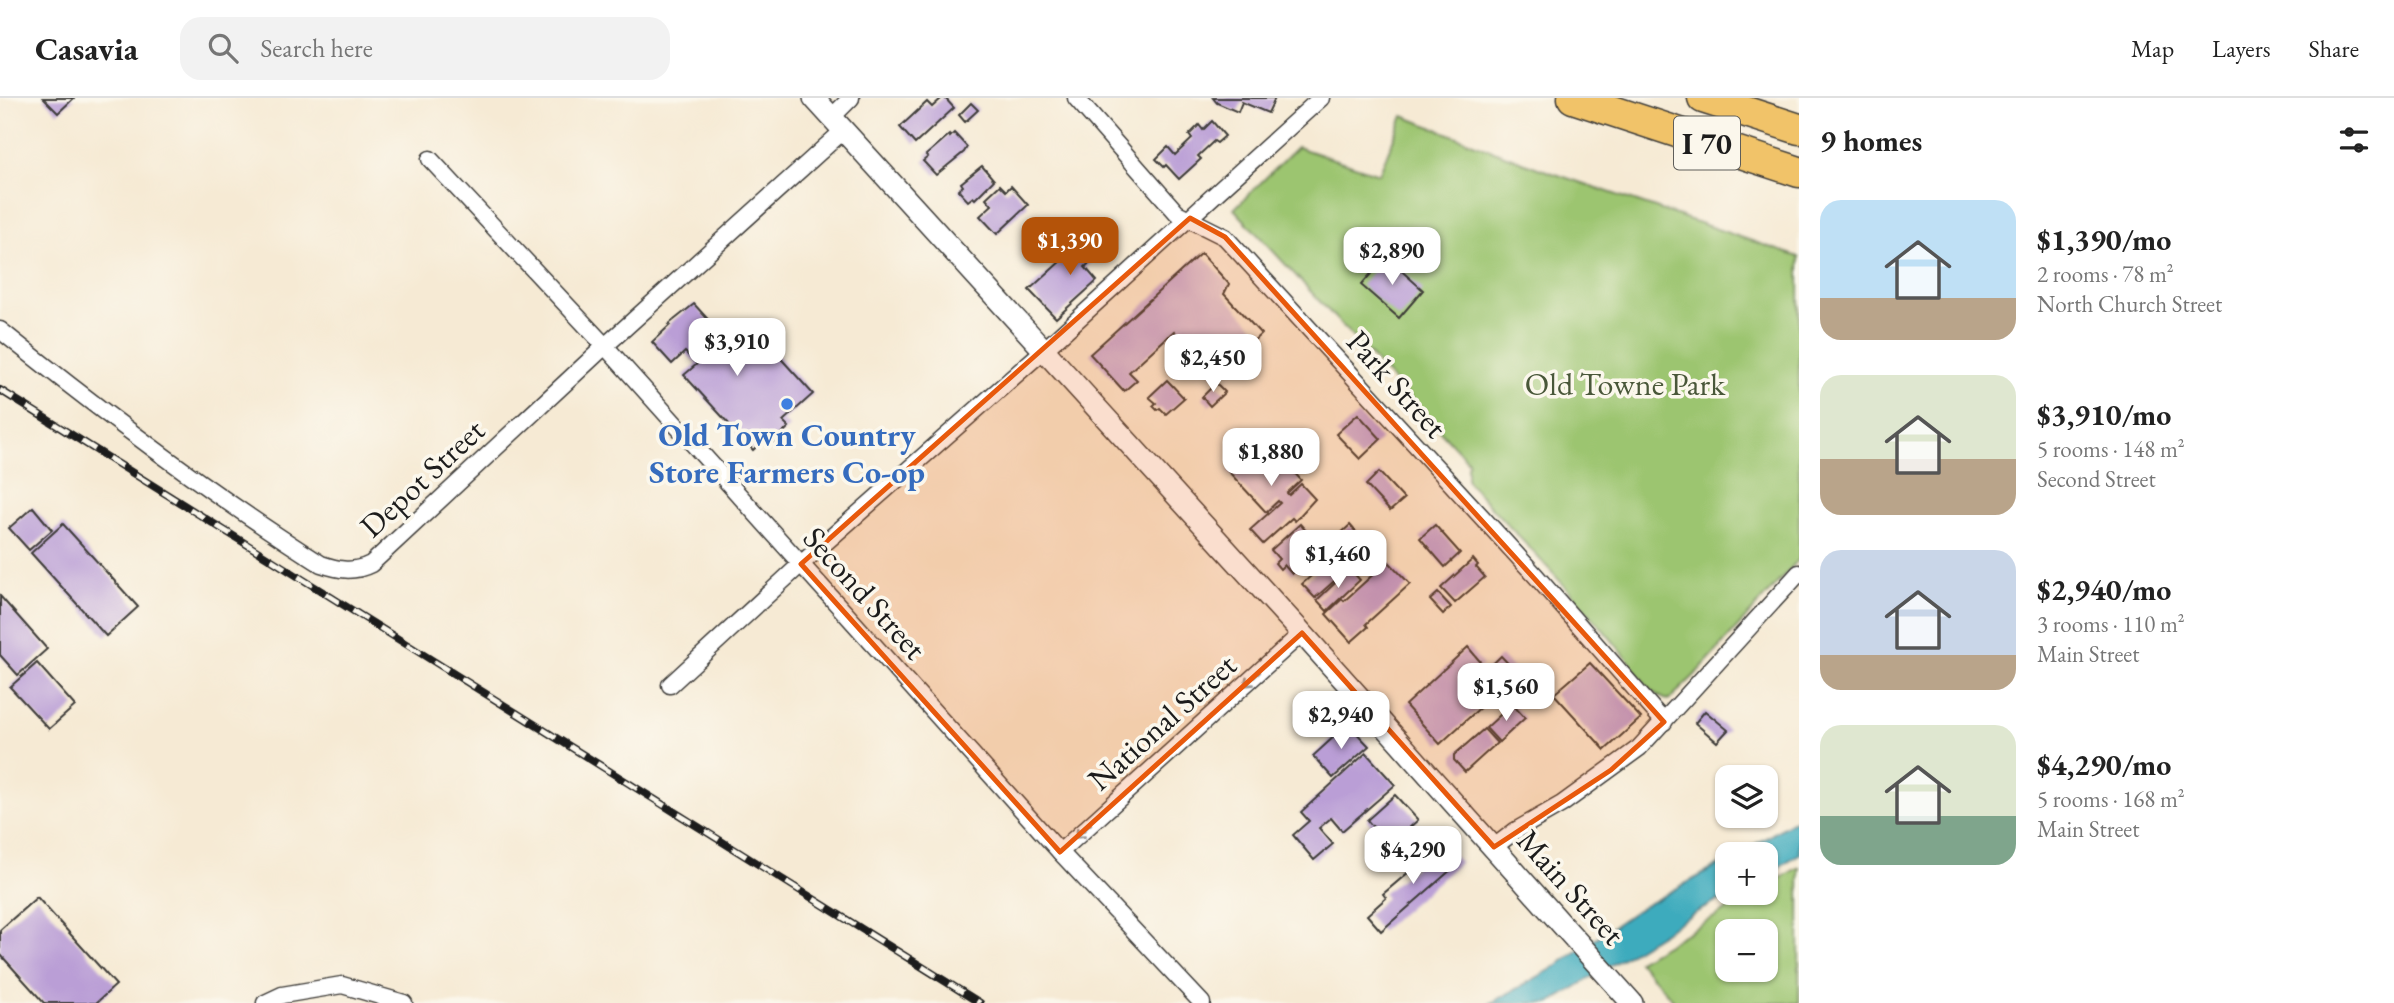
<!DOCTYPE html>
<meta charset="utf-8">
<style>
:root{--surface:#fff;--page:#f2f2f2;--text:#222;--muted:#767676;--line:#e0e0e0;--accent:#b45309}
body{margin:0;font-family:"EB Garamond",serif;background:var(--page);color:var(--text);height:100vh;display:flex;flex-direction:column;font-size:26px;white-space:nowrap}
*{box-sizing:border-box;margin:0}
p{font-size:23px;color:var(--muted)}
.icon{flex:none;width:38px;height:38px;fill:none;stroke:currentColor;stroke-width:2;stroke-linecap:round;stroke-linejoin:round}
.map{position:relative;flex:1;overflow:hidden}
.drawer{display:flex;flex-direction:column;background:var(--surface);width:595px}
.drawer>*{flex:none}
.fabs{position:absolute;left:1715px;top:667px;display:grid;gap:14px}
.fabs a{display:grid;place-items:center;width:63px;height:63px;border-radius:14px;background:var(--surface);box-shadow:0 2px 5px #0004;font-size:35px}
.price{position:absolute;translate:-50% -60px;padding:0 16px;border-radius:14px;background:#fff;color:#222;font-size:23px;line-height:46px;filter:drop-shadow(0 2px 4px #0008)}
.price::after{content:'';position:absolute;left:50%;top:42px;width:21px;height:16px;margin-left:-10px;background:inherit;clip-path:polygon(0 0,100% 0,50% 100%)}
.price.current{background:var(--accent);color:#fff}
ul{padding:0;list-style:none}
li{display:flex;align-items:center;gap:21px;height:175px;padding:0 21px}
li span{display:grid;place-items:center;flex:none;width:196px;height:140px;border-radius:21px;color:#555}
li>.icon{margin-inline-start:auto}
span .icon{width:84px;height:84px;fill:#fffc;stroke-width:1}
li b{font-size:30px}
h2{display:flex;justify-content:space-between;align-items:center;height:84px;padding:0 21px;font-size:30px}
header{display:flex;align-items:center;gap:42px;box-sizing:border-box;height:98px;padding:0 35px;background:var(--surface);border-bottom:2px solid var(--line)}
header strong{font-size:33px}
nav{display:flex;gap:38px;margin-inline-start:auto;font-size:24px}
.search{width:490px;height:63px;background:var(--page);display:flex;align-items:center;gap:18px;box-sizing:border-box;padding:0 24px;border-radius:21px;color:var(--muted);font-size:26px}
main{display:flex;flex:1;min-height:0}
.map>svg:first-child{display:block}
.green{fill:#9cc570;stroke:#5c7046;stroke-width:2;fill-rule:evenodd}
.water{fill:#3eabbd;stroke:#2d646c;stroke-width:2}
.building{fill:#ba9ed6}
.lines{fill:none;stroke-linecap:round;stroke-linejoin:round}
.minor-casing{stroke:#3d3b38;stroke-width:19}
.tertiary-casing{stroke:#3d3b38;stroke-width:24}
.motorway-casing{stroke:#3d3b38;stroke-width:33}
.minor{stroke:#fff;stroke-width:16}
.tertiary{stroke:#fff;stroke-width:21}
.motorway{stroke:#f1c369;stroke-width:30}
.rail-casing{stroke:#1c1c1c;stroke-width:8}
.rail{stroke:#fbf7ec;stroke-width:5;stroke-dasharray:16;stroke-linecap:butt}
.oneway{stroke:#999}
.marked{fill:#e8590c;fill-opacity:0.2;stroke:#e8590c;stroke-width:5;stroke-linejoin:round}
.shop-dot{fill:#3f7fe0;stroke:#fbf7ec;stroke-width:2.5}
.labels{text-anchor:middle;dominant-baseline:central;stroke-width:7;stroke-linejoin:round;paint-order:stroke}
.shield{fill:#fbf7ec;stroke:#5f5e5a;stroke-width:2}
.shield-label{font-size:30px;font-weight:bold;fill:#1c1c1c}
.street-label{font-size:32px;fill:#1c1c1c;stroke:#fbf7ec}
.park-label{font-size:32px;fill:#495739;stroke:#fbf7ec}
.shop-label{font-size:32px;font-weight:bold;fill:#366cbe;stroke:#fbf7ec}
</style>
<header>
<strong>Casavia</strong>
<div class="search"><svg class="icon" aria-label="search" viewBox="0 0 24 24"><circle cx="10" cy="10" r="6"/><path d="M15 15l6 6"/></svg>Search here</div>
<nav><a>Map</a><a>Layers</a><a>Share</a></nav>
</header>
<main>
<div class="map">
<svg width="1799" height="905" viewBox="0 0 1799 905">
<rect width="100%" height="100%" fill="#fbf7ec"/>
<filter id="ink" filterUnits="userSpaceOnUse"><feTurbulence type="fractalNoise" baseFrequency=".0143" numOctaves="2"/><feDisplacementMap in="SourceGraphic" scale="14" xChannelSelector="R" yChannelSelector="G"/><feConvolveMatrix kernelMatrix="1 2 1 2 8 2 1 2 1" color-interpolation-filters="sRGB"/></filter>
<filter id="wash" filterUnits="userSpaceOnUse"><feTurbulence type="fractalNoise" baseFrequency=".00686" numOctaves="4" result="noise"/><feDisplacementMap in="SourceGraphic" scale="28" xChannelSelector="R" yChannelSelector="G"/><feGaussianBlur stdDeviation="1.57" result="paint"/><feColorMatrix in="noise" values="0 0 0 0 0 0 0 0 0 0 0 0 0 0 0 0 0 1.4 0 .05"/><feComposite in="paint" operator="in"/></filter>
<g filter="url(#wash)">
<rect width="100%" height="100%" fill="#f6ead4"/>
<g class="green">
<path d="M 1403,18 L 1538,70 L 1799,159 L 1799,461 L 1694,578 L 1669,602 C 1651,600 1636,572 1625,558 C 1576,497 1520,441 1467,383 L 1467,368 L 1469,364 L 1234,111 L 1297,49 L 1379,76 Z"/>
<path d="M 1799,769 L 1799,905 L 1676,905 L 1638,863 L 1756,795 L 1766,794 L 1766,789 ZM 1766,833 L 1766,872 L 1727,872 L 1727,833 Z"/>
</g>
<g class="water">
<polygon points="1799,720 1799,756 1766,777 1766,756 1739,756"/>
<polygon points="1727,763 1727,794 1733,795 1691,817 1562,898 1549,905 1491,905 1550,872 1637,812"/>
</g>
<g id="blocks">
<g class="building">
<polygon points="43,0 74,0 58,15"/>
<polygon points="942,0 945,0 954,10 915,46 900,29 927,4 932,9"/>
<polygon points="1213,0 1275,0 1268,15 1242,4 1238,14 1217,5"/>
<polygon points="971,5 978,12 965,24 959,17"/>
<polygon points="1212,23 1225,38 1217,45 1214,43 1198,58 1201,61 1179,81 1166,67 1164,69 1156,61 1168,49 1175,57 1192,41 1189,37 1199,27 1203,32"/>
<polygon points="954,35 967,49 964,54 936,77 923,63 928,59 926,57 949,37 950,39"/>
<polygon points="982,68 994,82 975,101 973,99 968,103 958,92 963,88 961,85"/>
<polygon points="1000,87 1006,93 1011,88 1028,107 997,136 980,118 992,107 986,100"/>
<polygon points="1095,132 1109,147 1085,169 1097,183 1056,220 1029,192"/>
<polygon points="1201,155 1229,186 1224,196 1261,236 1215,278 1174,233 1129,274 1137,282 1124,293 1090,256"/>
<polygon points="1386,159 1423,192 1399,220 1361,187"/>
<polygon points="694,206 713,227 700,239 712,252 724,241 735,252 756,233 813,296 783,323 789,329 773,344 768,338 753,352 684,277 697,266 685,254 672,266 652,244 670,227 669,226"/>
<polygon points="1167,282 1184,300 1166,316 1160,310 1157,312 1153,308 1156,305 1149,299"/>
<polygon points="1216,285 1225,294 1210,308 1202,299"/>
<polygon points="1358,316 1381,341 1360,361 1336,336"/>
<polygon points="1263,340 1301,382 1287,395 1289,397 1301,386 1315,401 1295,423 1292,420 1263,446 1250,432 1280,405 1278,403 1266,414 1228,373"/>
<polygon points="1379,374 1404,401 1390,413 1366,387"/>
<polygon points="33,409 52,432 29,452 9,430"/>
<polygon points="63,426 138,509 106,538 31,455"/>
<polygon points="1300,426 1321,450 1292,476 1284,467 1280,471 1275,465 1279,461 1271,452"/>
<polygon points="1350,427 1362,441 1350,451 1338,438"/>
<polygon points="1435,427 1460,455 1445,469 1420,440"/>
<polygon points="1473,461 1478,467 1476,469 1485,479 1455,505 1441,490"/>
<polygon points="1328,463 1341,477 1315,500 1302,486"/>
<polygon points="1388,463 1410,486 1366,526 1368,529 1351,544 1326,516 1342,501 1344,503"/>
<polygon points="1350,471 1360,482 1327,513 1317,502"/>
<polygon points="1438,495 1451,509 1443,516 1430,502"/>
<polygon points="0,498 47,551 18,577 0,557"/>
<polygon points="1468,549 1483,567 1464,584 1484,606 1440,646 1405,607"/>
<polygon points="1501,558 1517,575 1488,601 1473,585"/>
<polygon points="37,565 75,608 49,631 10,589"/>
<polygon points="1590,565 1641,620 1605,652 1554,596"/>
<polygon points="1512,606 1525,620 1499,644 1486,630"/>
<polygon points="1705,613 1728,632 1717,644 1695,625"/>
<polygon points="1348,626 1369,648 1333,680 1313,658"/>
<polygon points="1484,631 1497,645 1465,674 1454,662 1454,657"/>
<polygon points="1366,655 1395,687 1342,733 1331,720 1319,730 1333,746 1314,762 1293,737 1309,723 1301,714"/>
<polygon points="1395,697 1418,722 1389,748 1367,722"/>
<polygon points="1443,745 1460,764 1381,833 1367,817 1386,800 1383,796"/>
<polygon points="37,799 116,887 96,905 44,905 0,856 0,832"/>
</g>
</g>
</g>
<g filter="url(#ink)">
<use href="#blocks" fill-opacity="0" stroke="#3d3b38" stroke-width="2"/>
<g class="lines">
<defs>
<g id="minor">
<polyline points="1076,0 1177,115 1225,139 1535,477 1664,624"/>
<polyline points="832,19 851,0"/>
<polyline points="430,61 605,248 1060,754 1202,905"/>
<path d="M 0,232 C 103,315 209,395 321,466 C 339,472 353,475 371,466 L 605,248 L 844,32"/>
<polyline points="670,587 801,466 1044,252 1321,0"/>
<polyline points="1494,749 1515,733 1562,706 1639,650 1799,475"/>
<polyline points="1060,754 1302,535"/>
<polyline points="265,905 282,897 342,887 404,905"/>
</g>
<polyline id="tertiary" points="814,0 1302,535 1632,905"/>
<g id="motorway">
<polyline points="1573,0 1799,74"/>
<polyline points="1703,0 1799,31"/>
</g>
</defs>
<use href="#minor" class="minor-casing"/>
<use href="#tertiary" class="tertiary-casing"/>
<use href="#motorway" class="motorway-casing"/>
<use href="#minor" class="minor"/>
<use href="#tertiary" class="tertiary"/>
<use href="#motorway" class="motorway"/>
<defs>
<polyline id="rail" points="0,292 980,905"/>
</defs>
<use href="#rail" class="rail-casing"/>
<use href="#rail" class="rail"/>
</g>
<defs><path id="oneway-shaft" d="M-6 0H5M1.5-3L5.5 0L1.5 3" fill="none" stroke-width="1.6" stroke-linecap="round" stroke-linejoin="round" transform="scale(1.75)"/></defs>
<g class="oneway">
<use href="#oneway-shaft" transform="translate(1252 581) rotate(138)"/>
<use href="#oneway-shaft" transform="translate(1083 733) rotate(138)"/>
</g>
</g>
<path class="marked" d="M 1190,120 L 1225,139 L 1664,624 L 1611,672 L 1494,749 L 1302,535 L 1060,754 L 801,466 Z"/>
<circle class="shop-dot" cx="787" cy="306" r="7"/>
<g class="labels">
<rect class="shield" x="1674" y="18.5" width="66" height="53" rx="5"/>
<g class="shield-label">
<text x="1707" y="45">I 70</text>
</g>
<g class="street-label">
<text transform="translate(1397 286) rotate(48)">Park Street</text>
<text transform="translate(422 380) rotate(-43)">Depot Street</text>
<text transform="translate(865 495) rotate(48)">Second Street</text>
<text transform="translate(1162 624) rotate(-42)">National Street</text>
<text transform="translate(1571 789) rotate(48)">Main Street</text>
</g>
<g class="park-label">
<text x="1625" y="286">Old Towne Park</text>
</g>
<g class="shop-label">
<text x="787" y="337">Old Town Country<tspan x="787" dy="37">Store Farmers Co-op</tspan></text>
</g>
</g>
</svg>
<div class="fabs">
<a><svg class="icon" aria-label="layers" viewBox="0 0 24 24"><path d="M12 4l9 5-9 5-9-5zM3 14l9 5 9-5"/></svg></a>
<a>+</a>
<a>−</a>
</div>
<b class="price current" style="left:1070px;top:179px">$1,390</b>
<b class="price" style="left:1392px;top:189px">$2,890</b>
<b class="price" style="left:737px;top:280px">$3,910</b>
<b class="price" style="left:1213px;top:296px">$2,450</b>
<b class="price" style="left:1271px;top:390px">$1,880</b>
<b class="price" style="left:1338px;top:492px">$1,460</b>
<b class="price" style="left:1506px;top:625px">$1,560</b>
<b class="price" style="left:1341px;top:653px">$2,940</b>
<b class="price" style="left:1413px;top:788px">$4,290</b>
</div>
<section class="drawer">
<h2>9 homes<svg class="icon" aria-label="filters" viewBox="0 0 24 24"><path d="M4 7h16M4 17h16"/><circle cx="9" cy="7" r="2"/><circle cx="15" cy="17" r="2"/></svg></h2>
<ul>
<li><span style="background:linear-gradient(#bfe0f5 70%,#b9a48a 0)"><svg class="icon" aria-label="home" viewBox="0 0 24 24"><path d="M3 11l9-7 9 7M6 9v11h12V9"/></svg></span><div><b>$1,390/mo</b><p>2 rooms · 78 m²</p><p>North Church Street</p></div></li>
<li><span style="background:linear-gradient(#dfe7d0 60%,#b9a48a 0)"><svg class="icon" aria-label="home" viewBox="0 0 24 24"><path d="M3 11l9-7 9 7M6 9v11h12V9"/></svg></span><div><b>$3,910/mo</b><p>5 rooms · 148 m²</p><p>Second Street</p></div></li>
<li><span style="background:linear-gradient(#c9d6e8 75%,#b9a48a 0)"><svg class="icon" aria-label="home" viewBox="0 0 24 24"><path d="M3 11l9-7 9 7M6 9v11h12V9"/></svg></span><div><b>$2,940/mo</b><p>3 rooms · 110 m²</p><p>Main Street</p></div></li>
<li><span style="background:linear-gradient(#dfe7d0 65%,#7fa58c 0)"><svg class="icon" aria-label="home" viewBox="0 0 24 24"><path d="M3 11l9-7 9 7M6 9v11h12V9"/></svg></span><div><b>$4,290/mo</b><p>5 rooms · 168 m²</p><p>Main Street</p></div></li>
</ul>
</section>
</main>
